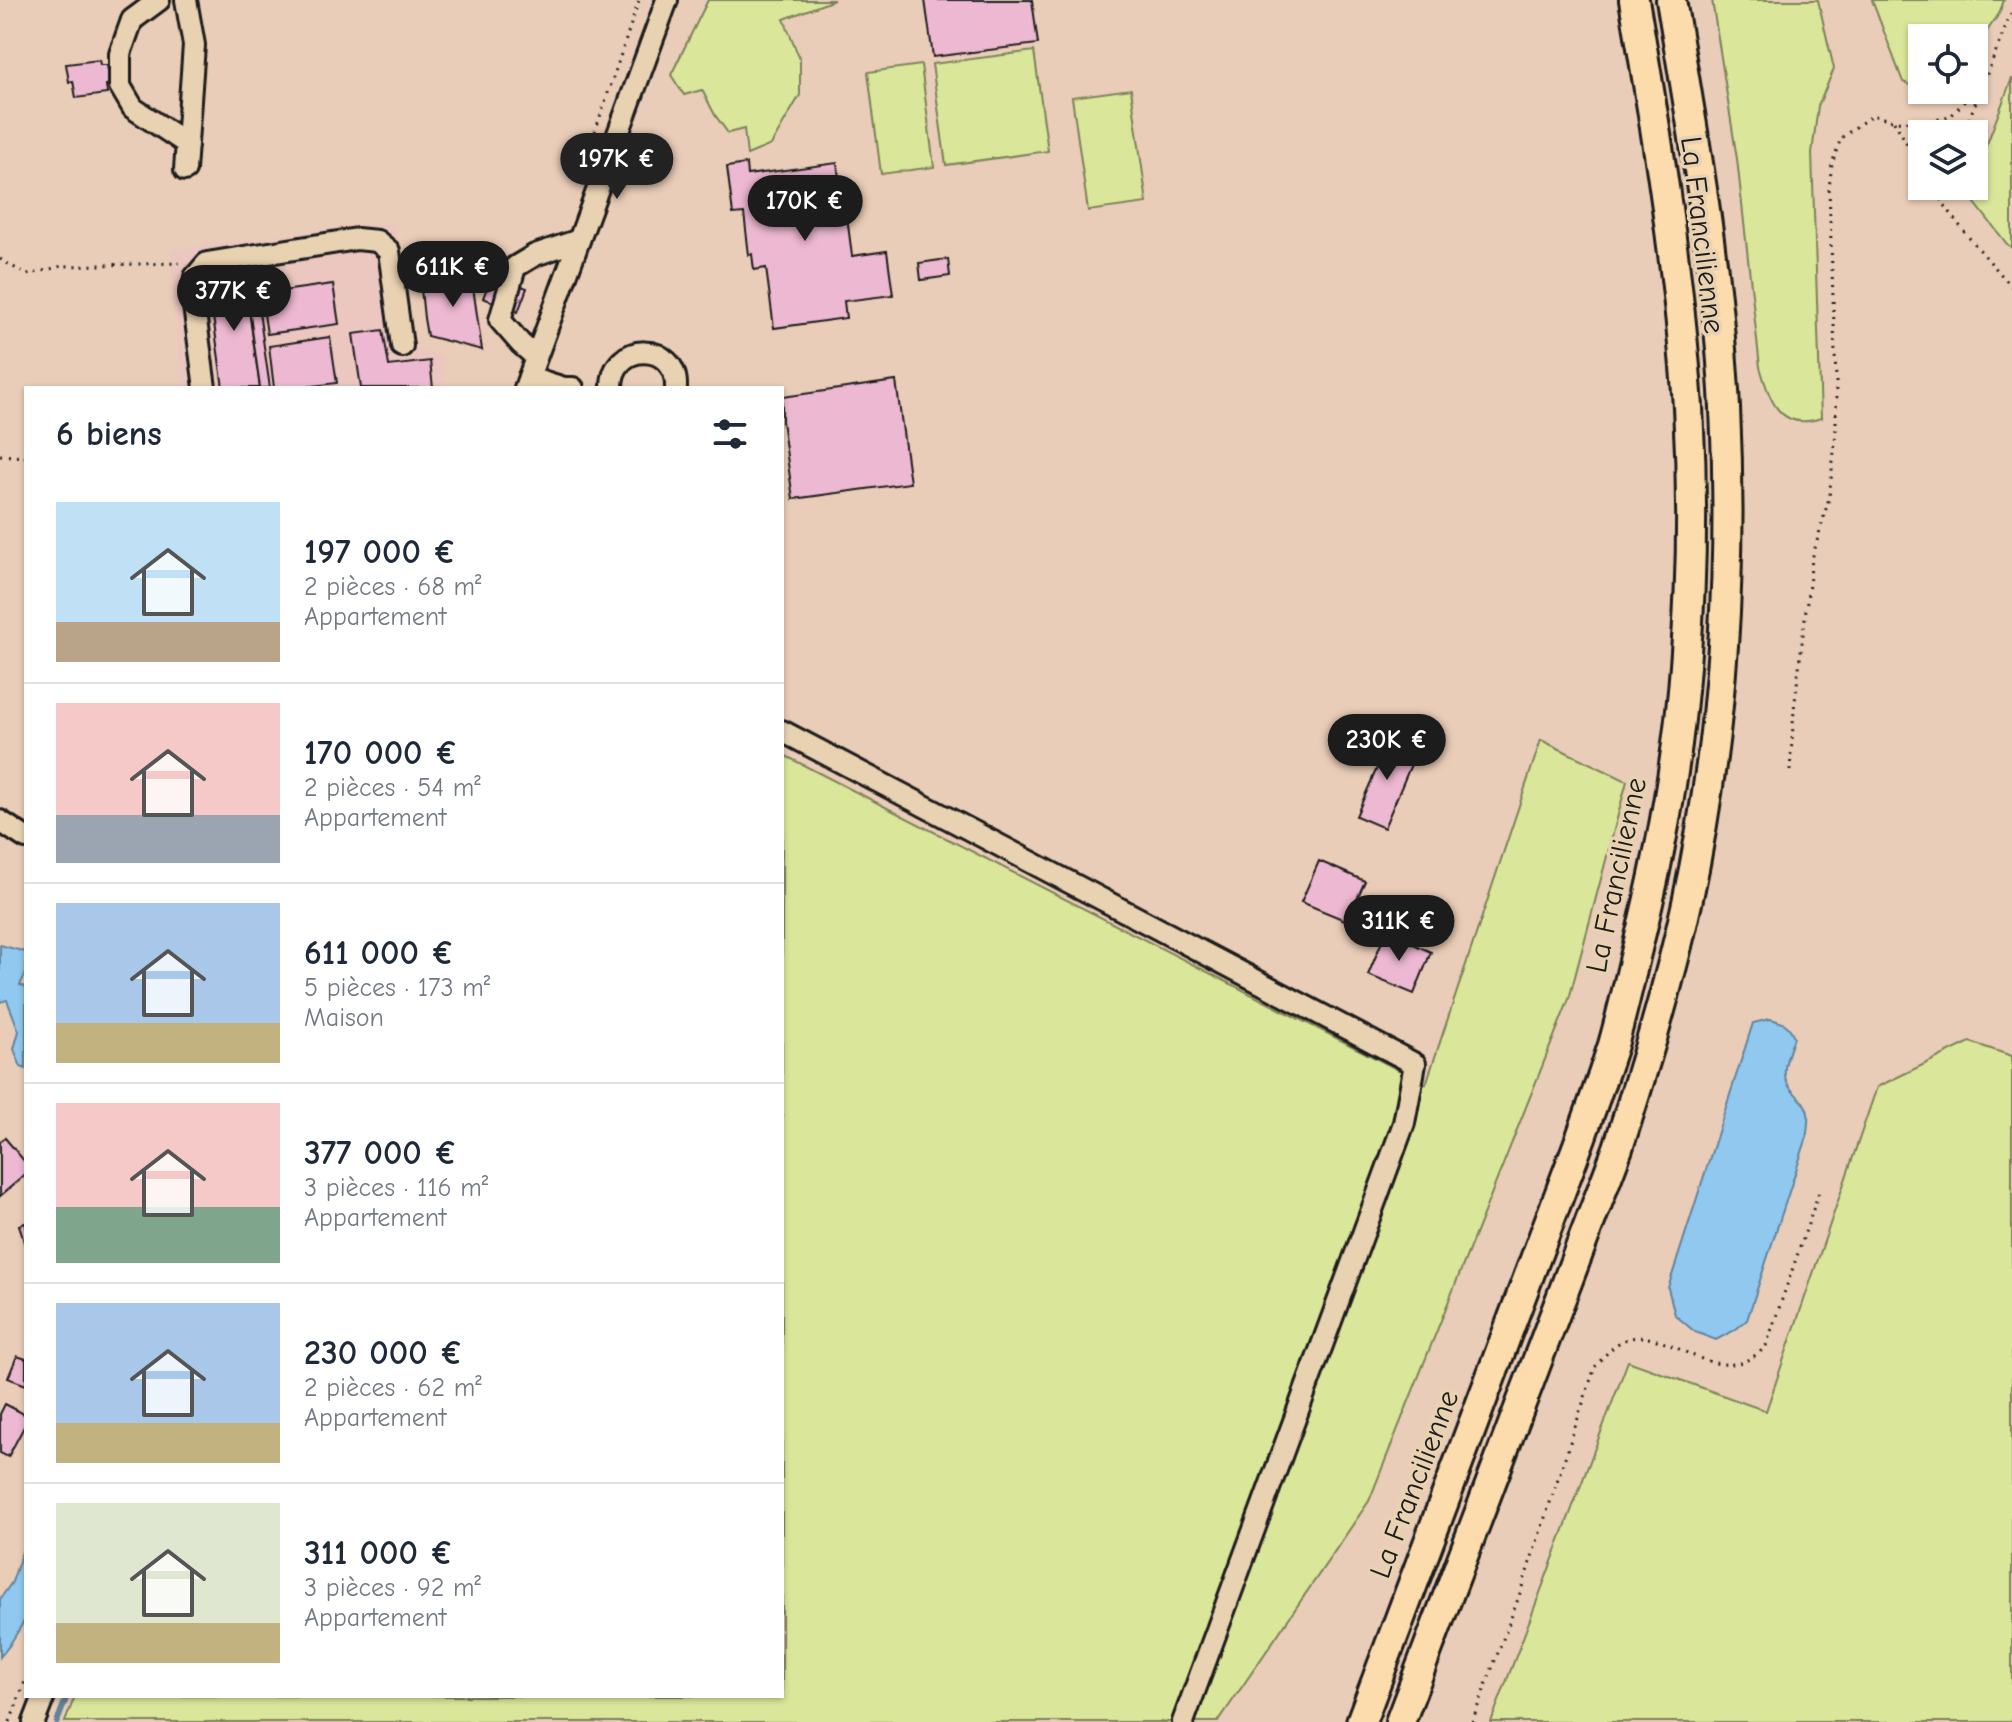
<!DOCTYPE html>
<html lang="fr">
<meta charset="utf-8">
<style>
body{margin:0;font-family:"Comic Neue",sans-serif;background:#f6f6f7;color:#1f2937;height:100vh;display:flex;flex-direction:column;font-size:30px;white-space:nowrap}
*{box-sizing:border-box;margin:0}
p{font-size:26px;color:#747a83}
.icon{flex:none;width:44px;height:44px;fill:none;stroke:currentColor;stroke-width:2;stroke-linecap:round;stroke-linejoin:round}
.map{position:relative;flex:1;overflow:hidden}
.panel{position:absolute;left:24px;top:386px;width:760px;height:1312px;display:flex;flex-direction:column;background:#fff;border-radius:0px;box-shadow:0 2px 6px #0004}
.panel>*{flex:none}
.controls{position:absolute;left:1908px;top:24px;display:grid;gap:16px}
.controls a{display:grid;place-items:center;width:80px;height:80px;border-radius:0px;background:#fff;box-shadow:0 2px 6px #0004;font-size:40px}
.price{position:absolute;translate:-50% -68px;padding:0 18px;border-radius:28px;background:#1c1c1c;color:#fff;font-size:26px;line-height:52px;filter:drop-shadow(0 2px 4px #0008)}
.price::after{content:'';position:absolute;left:50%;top:48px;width:24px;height:18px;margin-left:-12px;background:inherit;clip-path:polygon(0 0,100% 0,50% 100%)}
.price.active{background:#222;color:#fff}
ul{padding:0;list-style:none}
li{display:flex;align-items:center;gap:24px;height:200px;padding:0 32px}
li+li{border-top:2px solid #e0e1e3}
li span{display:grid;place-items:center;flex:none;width:224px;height:160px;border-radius:0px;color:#555}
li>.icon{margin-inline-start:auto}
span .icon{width:96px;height:96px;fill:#fffc;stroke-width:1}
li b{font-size:34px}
h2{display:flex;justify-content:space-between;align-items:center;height:96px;padding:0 32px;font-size:34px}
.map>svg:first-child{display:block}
</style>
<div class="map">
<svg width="2012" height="1722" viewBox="0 0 2012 1722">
<rect width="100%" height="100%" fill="#eacdb8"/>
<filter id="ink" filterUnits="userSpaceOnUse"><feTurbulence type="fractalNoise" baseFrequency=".0125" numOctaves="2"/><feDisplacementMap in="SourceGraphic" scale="16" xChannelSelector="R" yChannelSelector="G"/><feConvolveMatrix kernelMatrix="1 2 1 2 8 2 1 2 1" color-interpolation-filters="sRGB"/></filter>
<g filter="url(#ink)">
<path fill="#ebc7c0" d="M394 221 416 348 443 358 446 388H181L170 250Z"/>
<g fill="#dae699" stroke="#7b815a" stroke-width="2">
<path d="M708 0H834L784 19 800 60V95L771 145 747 155 744 129 728 133 715 115 702 90 684 95 671 75Z"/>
<path d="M1712 0H1818L1834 69 1818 106 1812 153 1821 418C1780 432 1770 401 1760 367L1737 159Z"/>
<path d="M1872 0H2004L1999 14 1974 49V38H1922V83L1913 86 1903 82Z"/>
<path d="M1034 51 1048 151 946 165 932 64Z"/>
<path d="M921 65 934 167 881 174 868 72Z"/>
<path d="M2012 78V248L2007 244 1965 190 1966 186H1974V171L1988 141Z"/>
<path d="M1131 89 1147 203 1088 211 1072 97Z"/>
<path d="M1541 740 1627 781 1569 999 1369 1501 1218 1722H65L75 1696H782V754L1426 1084Z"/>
<path d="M1970 1042 2012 1056V1722H1491L1628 1361 1766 1411 1877 1087Z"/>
</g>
<g fill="#90c8ef" stroke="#62839b" stroke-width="2">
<path d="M0 945 26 952V973L20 985 26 987V1069L21 1067 14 1049 19 1031 7 1000 0 1002Z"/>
<path d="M1770 1019C1783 1022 1789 1024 1794 1037 1791 1047 1786 1058 1785 1068 1782 1092 1805 1095 1808 1113 1809 1121 1807 1132 1806 1140L1747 1320 1735 1330 1716 1340 1695 1332 1675 1315 1668 1288 1753 1023Z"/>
<path d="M26 1540V1618L9 1646 0 1657V1599L12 1582Z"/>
</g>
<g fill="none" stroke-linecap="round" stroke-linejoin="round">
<path stroke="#62839b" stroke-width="6" d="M57 1722 67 1696"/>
</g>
<g fill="#edb8d1" stroke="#1c1c1c" stroke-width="2">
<path d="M925 0H1032L1038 44 933 57Z"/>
<path d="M99 60 100 65H107L110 84 106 85 107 94 76 98 73 81 69 82 66 64Z"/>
<path d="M837 163 839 178 842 177 852 256 887 251 893 295 844 301 846 318 774 328 766 268 754 270 752 254 749 255 744 213 733 214 727 167 746 164 747 175Z"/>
<path d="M948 259 950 276 921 280 919 263Z"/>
<path d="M470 266 482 350 427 336 424 318 421 289 436 287 435 278 447 277 446 270Z"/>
<path d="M244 275 260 388H223L208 280Z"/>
<path d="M492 275 527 288 518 312 483 298Z"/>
<path d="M333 284 339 324 267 334 261 294Z"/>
<path d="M257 298 270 388H260L248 300Z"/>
<path d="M383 330 389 366 430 361 433 388H361L353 334Z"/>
<path d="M330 337 337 383 297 388H274L269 346Z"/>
<path d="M896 381 910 483 793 499 782 421V397Z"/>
<path d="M1391 736 1418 748 1384 828 1356 816Z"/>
<path d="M1319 861 1365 881 1347 921 1301 902Z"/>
<path d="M1387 929 1398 932 1397 937 1431 952 1414 994 1368 975Z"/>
<path d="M5 1138 26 1163V1174L0 1196V1142Z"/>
<path d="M25 1223 26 1225V1249L19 1225Z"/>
<path d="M17 1356 26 1359V1385L8 1378Z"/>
<path d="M5 1404 26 1415V1423L8 1457 0 1453V1414Z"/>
</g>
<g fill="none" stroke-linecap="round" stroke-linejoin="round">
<g stroke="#1c1c1c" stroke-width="26">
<g id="minor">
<path d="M159 0 132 20 120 54V86L133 108 187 144"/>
<path d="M185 170 194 45 186 0"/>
<path d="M536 357 521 344 500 320 515 267 535 255 579 240"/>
<path d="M529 377 564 388H573"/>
<path d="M205 388 193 298 195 277 207 263 357 239 377 241 389 251 402 346"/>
<path d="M525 388 667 0"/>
<path d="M612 388C611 340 678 341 676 388"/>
<path d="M782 731 1415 1064 1404 1123 1183 1722"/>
<path d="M0 821 26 838"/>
<path d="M34 1722 44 1696"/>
</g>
</g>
<g stroke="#1c1c1c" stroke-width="34">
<g id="highway">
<path d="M1361 1722 1581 1137C1592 1106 1603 1076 1613 1045 1621 1017 1628 987 1635 957 1659 862 1678 765 1685 666 1692 580 1693 493 1688 407 1679 270 1657 135 1634 0"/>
<path d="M1400 1722 1618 1148C1644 1067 1669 986 1687 903 1722 741 1733 573 1725 408 1718 271 1694 135 1671 0"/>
</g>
</g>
<g stroke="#1c1c1c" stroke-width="3" stroke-dasharray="2 6" stroke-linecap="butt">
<path d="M1894 121 1922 170"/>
<path d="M1963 134 2012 11"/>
<path d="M590 147 639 0"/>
<path d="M1931 186 1965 233 2012 287"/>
<path d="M1938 197 1942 186"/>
<path d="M0 259 27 275 62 266 179 263"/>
<path d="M0 455 26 457"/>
<path d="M1790 771 1794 710 1812 559 1829 498 1836 433V380L1829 188 1832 164 1841 138 1872 115 1894 121 1922 122 1950 117 1985 79"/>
<path d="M10 1722 26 1679"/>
<path d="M1472 1722 1518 1599 1595 1367C1601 1360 1608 1351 1616 1345 1661 1311 1714 1401 1766 1346L1819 1192"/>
</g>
<use href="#minor" stroke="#e9d2b2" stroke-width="20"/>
<use href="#highway" stroke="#fcdcac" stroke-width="28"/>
</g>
</g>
<g text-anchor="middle" stroke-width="7" stroke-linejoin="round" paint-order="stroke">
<g font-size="30" fill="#1c1c1c" stroke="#e9d2b2">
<text transform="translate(1703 235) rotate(83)" y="10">La Francilienne</text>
<text transform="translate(1616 875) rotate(-78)" y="10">La Francilienne</text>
<text transform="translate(1414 1484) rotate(-69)" y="10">La Francilienne</text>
</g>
</g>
</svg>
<div class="controls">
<a><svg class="icon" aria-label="locate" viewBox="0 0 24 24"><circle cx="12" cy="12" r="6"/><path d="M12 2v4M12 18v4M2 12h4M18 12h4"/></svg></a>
<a><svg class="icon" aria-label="layers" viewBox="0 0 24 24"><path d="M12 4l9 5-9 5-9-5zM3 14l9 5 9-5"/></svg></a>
</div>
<b class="price active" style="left:617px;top:201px">197K €</b>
<b class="price" style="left:805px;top:243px">170K €</b>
<b class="price" style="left:453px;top:309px">611K €</b>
<b class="price" style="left:234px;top:333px">377K €</b>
<b class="price" style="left:1387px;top:782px">230K €</b>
<b class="price" style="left:1399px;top:963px">311K €</b>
<section class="panel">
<h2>6 biens<svg class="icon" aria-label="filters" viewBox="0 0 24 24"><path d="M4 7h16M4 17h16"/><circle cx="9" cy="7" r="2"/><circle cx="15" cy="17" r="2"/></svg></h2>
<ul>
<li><span style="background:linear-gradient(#bfe0f5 75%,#b9a48a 0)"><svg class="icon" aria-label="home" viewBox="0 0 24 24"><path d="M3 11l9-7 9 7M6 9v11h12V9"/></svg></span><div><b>197 000 €</b><p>2 pièces · 68 m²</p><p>Appartement</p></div></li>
<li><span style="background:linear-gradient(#f6c9c9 70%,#9aa5b1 0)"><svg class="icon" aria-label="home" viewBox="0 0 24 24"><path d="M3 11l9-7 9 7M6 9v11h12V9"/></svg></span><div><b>170 000 €</b><p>2 pièces · 54 m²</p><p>Appartement</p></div></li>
<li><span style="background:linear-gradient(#a9c7e8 75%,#c2b280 0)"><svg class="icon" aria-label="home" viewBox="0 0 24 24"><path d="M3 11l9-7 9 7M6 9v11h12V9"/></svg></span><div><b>611 000 €</b><p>5 pièces · 173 m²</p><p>Maison</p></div></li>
<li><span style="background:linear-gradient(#f6c9c9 65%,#7fa58c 0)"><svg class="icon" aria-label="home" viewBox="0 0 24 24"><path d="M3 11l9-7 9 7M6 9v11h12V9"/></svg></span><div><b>377 000 €</b><p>3 pièces · 116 m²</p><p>Appartement</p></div></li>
<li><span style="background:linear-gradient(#a9c7e8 75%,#c2b280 0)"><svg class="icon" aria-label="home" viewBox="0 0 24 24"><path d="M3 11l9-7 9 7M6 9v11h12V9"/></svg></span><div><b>230 000 €</b><p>2 pièces · 62 m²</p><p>Appartement</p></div></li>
<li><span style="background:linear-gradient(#dfe7d0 75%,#c2b280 0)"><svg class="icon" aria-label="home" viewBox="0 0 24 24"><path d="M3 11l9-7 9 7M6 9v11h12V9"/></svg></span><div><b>311 000 €</b><p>3 pièces · 92 m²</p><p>Appartement</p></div></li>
</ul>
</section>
</div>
